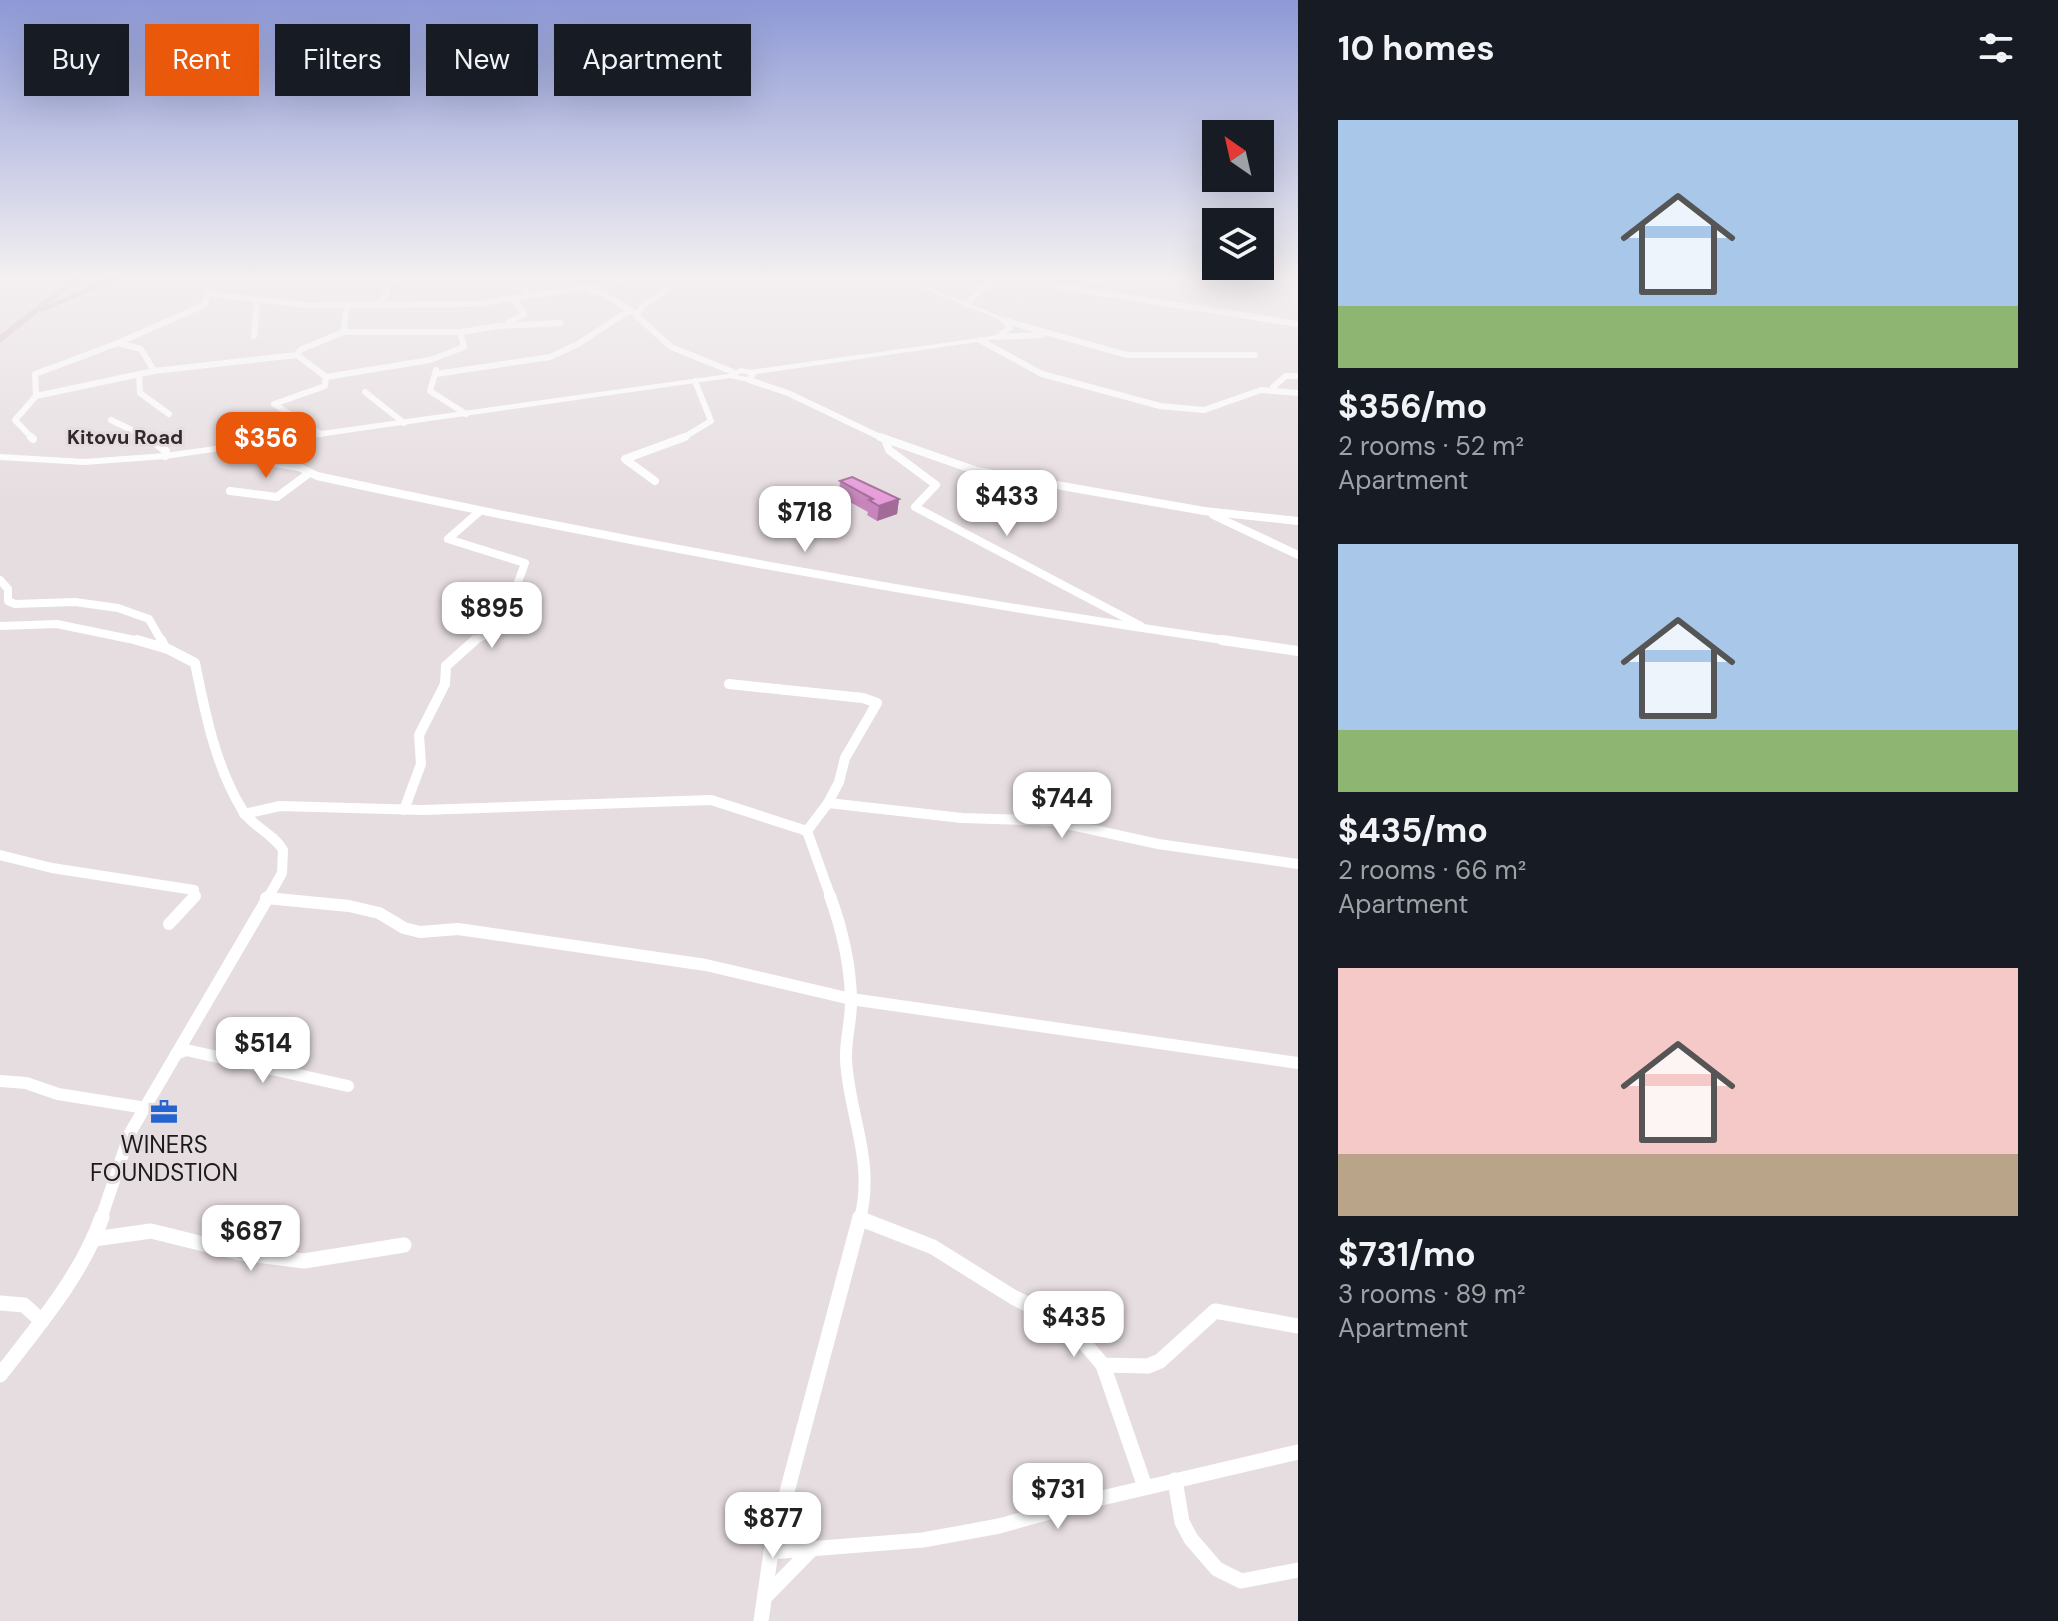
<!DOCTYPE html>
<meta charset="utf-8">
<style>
body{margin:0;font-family:"DM Sans",sans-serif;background:#20242c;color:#f1f3f6;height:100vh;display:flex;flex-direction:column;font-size:30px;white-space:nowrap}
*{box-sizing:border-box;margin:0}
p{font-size:26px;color:#9ea1a6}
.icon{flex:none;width:44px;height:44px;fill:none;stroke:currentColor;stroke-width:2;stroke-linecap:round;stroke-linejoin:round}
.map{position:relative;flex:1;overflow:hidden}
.drawer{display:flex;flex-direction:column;background:#171b24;width:760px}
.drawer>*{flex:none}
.guide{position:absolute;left:24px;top:24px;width:760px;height:72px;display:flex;gap:16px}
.needle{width:52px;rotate:326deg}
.tools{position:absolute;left:1202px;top:120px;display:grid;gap:16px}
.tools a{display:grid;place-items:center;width:72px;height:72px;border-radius:0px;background:#171b24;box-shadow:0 8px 32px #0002;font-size:40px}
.price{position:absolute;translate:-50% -68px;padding:0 18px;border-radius:16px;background:#fff;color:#222;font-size:26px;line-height:52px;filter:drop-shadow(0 2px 4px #0008)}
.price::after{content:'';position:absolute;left:50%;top:48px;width:24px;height:18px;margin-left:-12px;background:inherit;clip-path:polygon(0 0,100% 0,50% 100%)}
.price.on{background:#ea580c;color:#fff}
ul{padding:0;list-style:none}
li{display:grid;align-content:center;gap:16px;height:424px;padding:0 40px}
li span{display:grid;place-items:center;height:248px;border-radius:0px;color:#555}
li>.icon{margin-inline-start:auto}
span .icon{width:144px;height:144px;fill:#fffc;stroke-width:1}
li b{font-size:34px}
h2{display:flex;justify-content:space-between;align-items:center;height:96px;padding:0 40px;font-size:34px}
.tag{padding:0 28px;border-radius:0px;background:#171b24;box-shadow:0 8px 32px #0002;font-size:28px;line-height:72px}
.tag.on{background:#ea580c;color:#fff}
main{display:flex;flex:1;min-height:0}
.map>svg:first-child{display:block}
</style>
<main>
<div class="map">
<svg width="1298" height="1621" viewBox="0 0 1298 1621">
<rect width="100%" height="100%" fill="#e6dde0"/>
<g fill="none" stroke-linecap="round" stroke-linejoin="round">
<g stroke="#fff" stroke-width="6">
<path d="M507 276 531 295"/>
<path d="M686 276 644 305 636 315 671 347 733 372"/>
<path d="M199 280 220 276"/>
<path d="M980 287 1031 282 1298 324"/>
<path d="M1072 287 1113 276"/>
<path d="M591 290 604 294 633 312"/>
<path d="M208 294 307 305 476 304 618 282 636 276"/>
<path d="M378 305 386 294 388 283 411 276"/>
<path d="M966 305 993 276"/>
<path d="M1006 321 1127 355H1255"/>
<path d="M508 323 524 314 514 298"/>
<path d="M343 332H460L498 326 560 323"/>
<path d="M254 336 257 302"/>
<path d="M998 337 1041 335"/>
<path d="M980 340 1042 374 1160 406 1204 410 1261 390 1298 393"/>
<path d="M118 343 141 349 154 371"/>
<path d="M297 355 326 377 325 386 274 404 321 434"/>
<path d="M436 370 430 391 466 414"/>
<path d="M139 374 140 393 169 414"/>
<path d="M436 374 550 357 578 344 630 310"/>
<path d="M326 377 430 360 464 347 460 332"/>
<path d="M749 380 788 393 884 439"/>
<path d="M1273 387 1286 376H1298"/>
<path d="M365 392 404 423"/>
<path d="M36 396 154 371 297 355 300 350 343 332 347 305"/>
<path d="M111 420 150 439"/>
<path d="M33 439 15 420 36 396 35 374 118 343 204 305 208 294 197 276"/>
<path d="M681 439 711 421 695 381"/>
</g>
<g stroke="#fff" stroke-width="8">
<path d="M31 437 33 439"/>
<path d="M147 437 166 451 165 456"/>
<path d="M880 437 977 471 1204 511 1298 521"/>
<path d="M885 439 889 450 936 485 915 507 1141 626"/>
<path d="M237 446 270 462 299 467 317 476C621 542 928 597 1236 642"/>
<path d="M655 481 625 459 685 437"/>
<path d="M230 491 277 497 308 474"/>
<path d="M1213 515 1298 555"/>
<path d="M0 580 8 589V601L15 604 75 602 118 608 149 619 162 642"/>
<path d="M0 626 57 624 144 642"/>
<path d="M472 642 502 626 525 563 448 539 479 512"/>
</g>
<g stroke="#fff" stroke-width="10">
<path d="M137 640 168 649 195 663C205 713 216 768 243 811 254 828 273 833 283 850L282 873 268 898"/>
<path d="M161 640 165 648"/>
<path d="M1222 640 1298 651"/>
<path d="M729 684 863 698 877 703 845 758 839 782 828 803 807 831"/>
<path d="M828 803 962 818 1053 821 1158 844 1298 864"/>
<path d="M404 810 421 764 419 735 445 684 446 666 475 640"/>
<path d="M244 814 280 806 423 810 711 800 807 831 831 898"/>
<path d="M0 855 52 868 194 890V898"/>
</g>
<g stroke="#fff" stroke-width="12">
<path d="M830 896C842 929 850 963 851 998 852 1019 845 1039 846 1060 849 1115 875 1161 860 1219"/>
<path d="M266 898 349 906 379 913 404 928 420 932 458 929 706 965 851 999 1298 1063"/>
<path d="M169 924 195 896"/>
<path d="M176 1054 186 1050 348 1086"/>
<path d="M0 1081 26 1083 58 1094 146 1108"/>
<path d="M101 1219 130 1133 269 896"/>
</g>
<g stroke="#fff" stroke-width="15">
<path d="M861 1219 933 1247 1013 1297 1053 1317 1075 1332 1103 1365 1148 1366 1160 1361 1215 1311 1298 1326"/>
<path d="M94 1239 151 1231 240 1253 304 1261 404 1245"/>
<path d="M0 1303 24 1305 42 1321"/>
<path d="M1103 1365 1145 1487"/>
<path d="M0 1375C37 1327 82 1275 102 1217"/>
<path d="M1175 1480 1182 1522 1191 1539 1217 1569 1241 1581 1298 1570"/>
<path d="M771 1552 923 1540 999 1526 1089 1501 1298 1452"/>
<path d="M765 1597 810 1551"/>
<path d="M761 1621 771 1552 860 1217"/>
</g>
<path fill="#fff" fill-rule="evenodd" d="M892 276H900L1002 317 1011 323 1013 329 998 339 757 374 749 382 730 378 165 459 84 465 0 460V454L84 459 165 453 728 374 741 368 750 370 980 338 996 335 1005 328V325L998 319ZM742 373 749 375 747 377 737 375Z"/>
<path fill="#c5bbbc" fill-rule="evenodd" d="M114 276H123L43 312 36 310Z"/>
<path fill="#d3bdc0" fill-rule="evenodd" d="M75 276H84L0 343V335Z"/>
</g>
<path fill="#c785bb" d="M840 481 899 499 897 514 877 521 867 515 868 512 839 496Z"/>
<path fill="#a26c98" d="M899 499 897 514 877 521 879 506Z"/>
<path fill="#e79bd9" stroke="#a26c98" stroke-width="2" d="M852 477 899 499 879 506 869 500 873 499 840 481Z"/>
<linearGradient id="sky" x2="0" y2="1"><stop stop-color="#8d99d6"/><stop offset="0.55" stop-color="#f4f0f1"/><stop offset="1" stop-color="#f4f0f1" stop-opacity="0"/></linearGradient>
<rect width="1298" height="503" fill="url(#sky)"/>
<defs>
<g id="office-bare" transform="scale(2.16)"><path d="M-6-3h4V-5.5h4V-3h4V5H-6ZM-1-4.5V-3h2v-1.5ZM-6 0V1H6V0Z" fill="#2564d0" stroke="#e6dde0" stroke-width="2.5" paint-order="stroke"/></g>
</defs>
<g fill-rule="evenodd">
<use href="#office-bare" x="164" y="1112"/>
</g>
<g text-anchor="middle" stroke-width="6" stroke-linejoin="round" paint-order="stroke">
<g font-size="20" font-weight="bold" fill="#312a2d" stroke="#e6dde0">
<text x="125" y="444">Kitovu Road</text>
</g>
<g font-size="24" fill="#1e1b1c" stroke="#e6dde0">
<text x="164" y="1153">WINERS<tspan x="164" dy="28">FOUNDSTION</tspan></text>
</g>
</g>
</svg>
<div class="tools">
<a><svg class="needle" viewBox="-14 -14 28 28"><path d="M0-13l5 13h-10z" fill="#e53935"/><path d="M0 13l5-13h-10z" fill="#9ea1a6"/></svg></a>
<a><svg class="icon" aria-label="layers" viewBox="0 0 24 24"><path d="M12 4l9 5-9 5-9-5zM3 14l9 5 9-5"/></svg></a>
</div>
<b class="price on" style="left:266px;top:480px">$356</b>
<b class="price" style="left:1007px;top:538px">$433</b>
<b class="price" style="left:805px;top:554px">$718</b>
<b class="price" style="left:492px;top:650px">$895</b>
<b class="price" style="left:1062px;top:840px">$744</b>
<b class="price" style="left:263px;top:1085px">$514</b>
<b class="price" style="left:251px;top:1273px">$687</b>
<b class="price" style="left:1074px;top:1359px">$435</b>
<b class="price" style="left:1058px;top:1531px">$731</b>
<b class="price" style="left:773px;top:1560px">$877</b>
<div class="guide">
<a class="tag">Buy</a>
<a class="tag on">Rent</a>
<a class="tag">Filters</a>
<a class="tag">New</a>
<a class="tag">Apartment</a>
</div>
</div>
<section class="drawer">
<h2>10 homes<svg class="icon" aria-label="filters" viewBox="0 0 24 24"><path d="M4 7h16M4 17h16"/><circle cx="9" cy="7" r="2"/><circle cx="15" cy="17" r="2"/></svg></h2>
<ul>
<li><span style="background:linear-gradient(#a9c7e8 75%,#8fb573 0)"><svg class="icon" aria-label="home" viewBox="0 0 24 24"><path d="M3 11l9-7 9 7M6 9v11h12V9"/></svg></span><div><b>$356/mo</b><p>2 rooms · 52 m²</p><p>Apartment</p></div></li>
<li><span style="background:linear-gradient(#a9c7e8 75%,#8fb573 0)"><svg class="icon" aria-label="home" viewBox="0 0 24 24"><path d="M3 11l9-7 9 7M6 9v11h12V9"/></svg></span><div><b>$435/mo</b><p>2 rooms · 66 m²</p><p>Apartment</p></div></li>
<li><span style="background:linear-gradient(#f6c9c9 75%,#b9a48a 0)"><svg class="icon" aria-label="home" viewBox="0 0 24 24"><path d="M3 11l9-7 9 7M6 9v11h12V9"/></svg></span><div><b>$731/mo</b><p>3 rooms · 89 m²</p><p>Apartment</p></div></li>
</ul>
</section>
</main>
